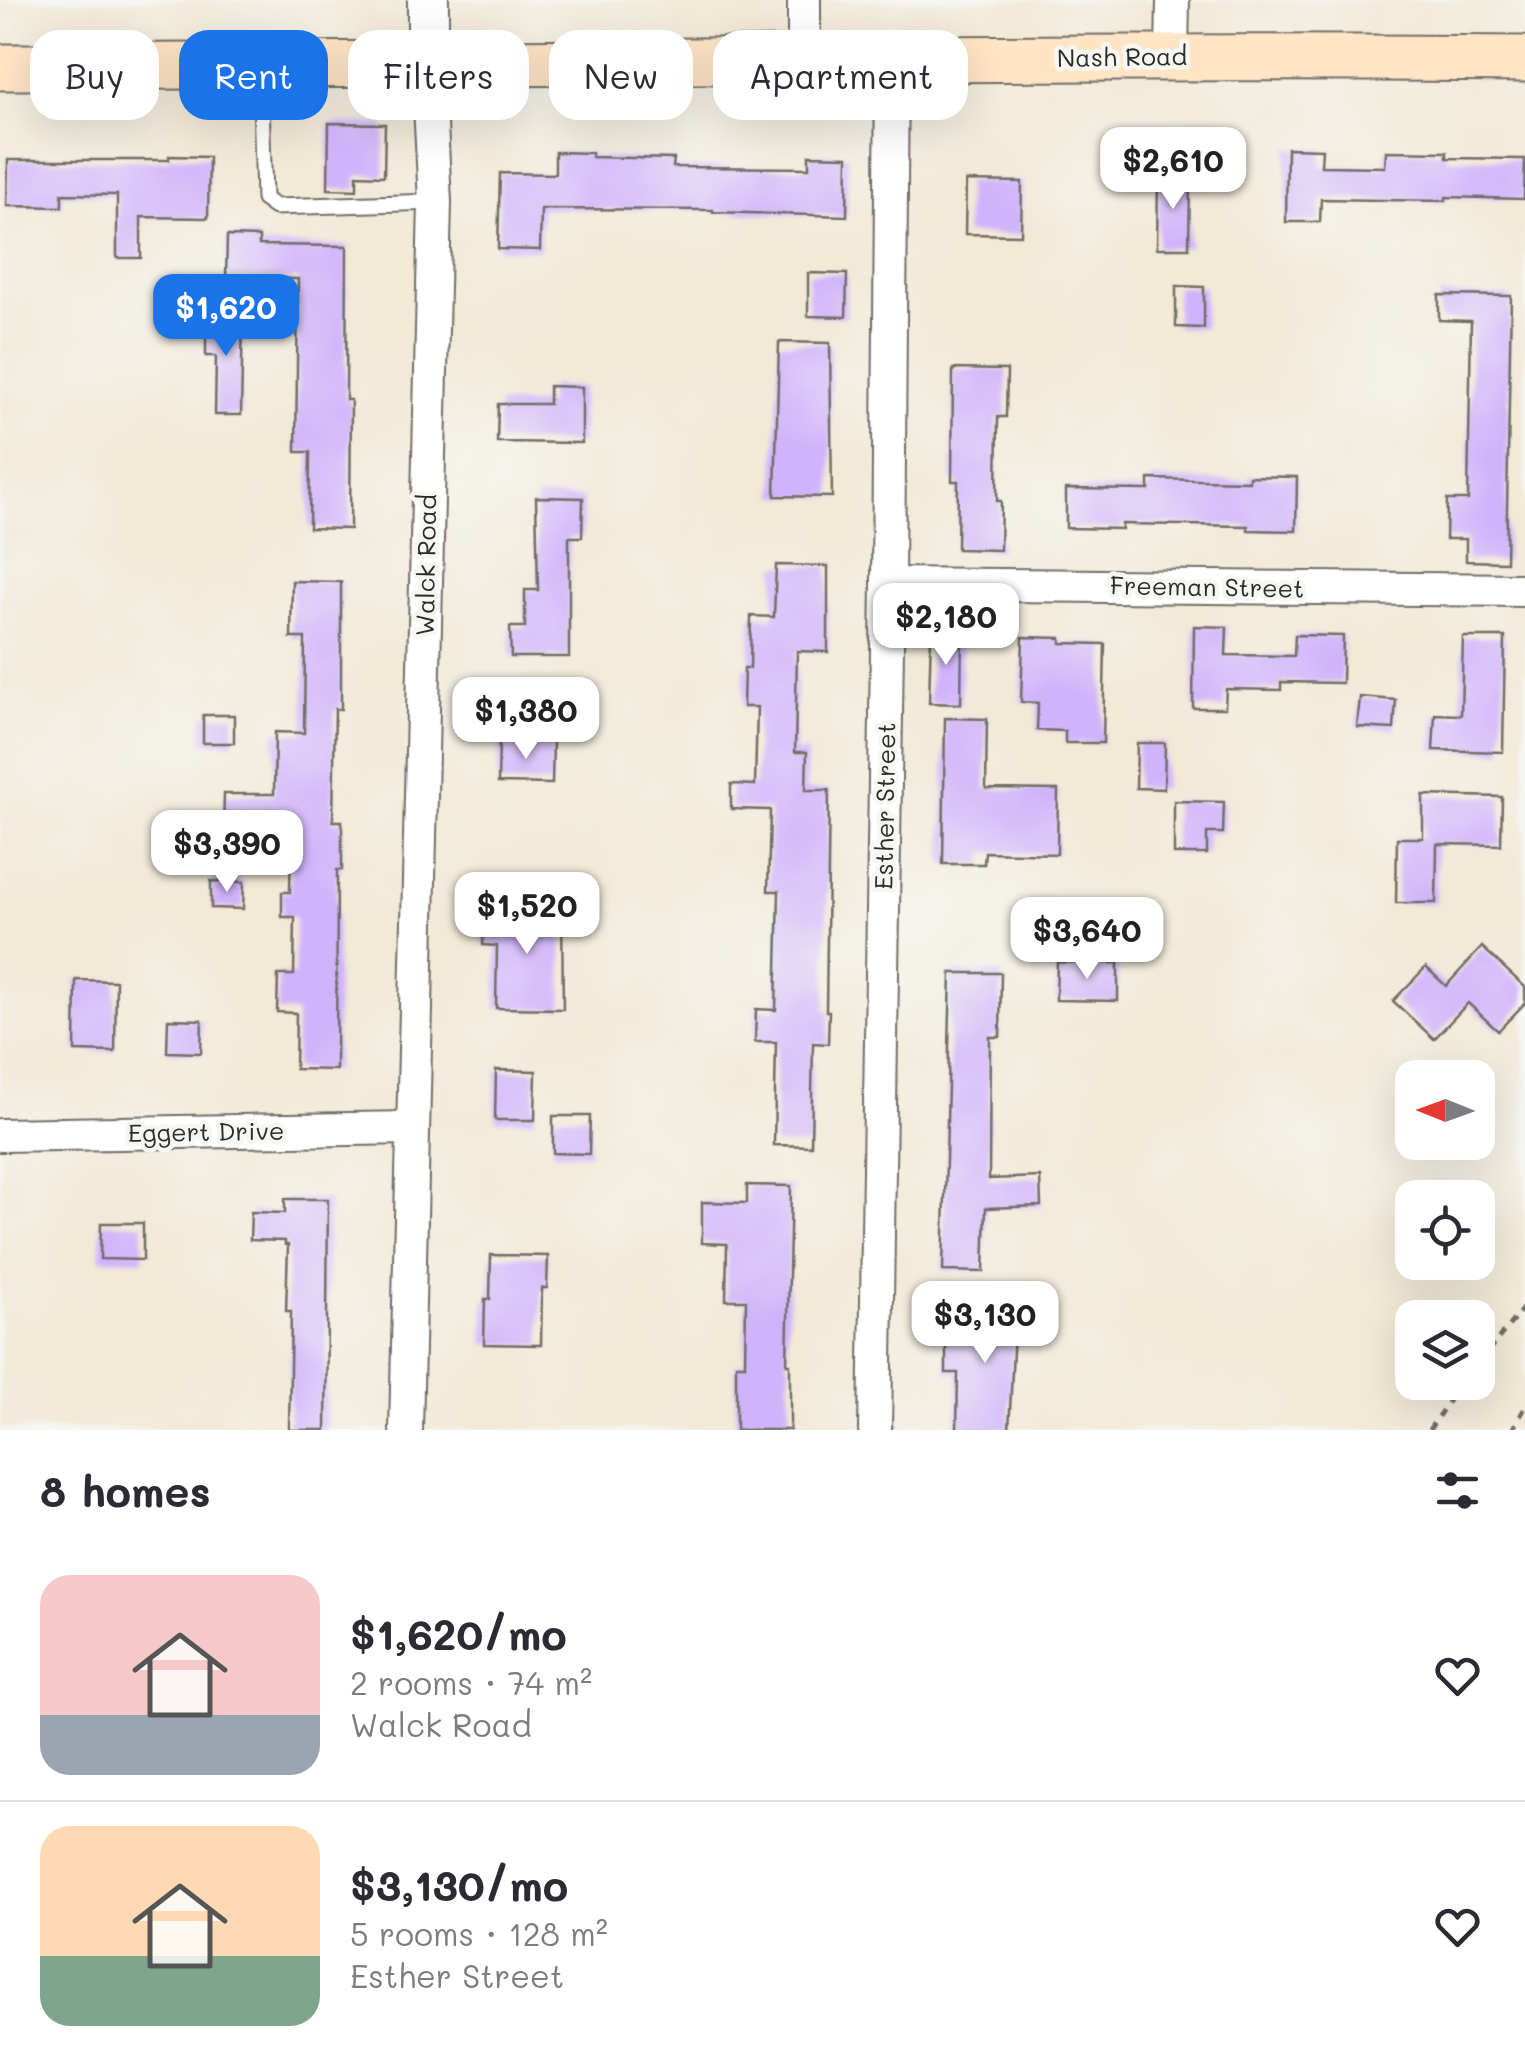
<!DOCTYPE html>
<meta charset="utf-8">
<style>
body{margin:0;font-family:Mali,sans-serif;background:#f2f2f3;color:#2b2b33;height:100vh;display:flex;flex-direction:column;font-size:38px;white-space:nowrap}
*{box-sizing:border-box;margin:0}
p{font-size:32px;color:#7c7c81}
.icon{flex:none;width:55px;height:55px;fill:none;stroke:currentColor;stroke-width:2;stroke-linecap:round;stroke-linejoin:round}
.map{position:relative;height:1430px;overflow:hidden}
.side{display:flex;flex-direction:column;background:#fff;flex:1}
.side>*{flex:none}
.hud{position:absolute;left:30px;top:30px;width:1000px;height:90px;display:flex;gap:20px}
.needle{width:65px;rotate:271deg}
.controls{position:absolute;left:1395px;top:1060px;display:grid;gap:20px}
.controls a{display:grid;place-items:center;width:100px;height:100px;border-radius:20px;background:#fff;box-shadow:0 10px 40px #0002;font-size:50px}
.price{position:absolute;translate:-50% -85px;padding:0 22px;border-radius:20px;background:#fff;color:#222;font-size:32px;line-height:65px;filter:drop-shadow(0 2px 5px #0008)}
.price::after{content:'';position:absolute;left:50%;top:60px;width:30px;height:22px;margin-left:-15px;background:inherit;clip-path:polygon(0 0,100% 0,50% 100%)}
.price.on{background:#1a73e8;color:#fff}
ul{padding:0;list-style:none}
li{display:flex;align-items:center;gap:30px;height:250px;padding:0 40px}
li+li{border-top:2px solid #e1e1e2}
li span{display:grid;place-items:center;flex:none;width:280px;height:200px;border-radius:30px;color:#555}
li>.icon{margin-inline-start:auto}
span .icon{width:120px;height:120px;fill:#fffc;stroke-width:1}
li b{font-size:42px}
h2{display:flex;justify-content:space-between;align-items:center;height:120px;padding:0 40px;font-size:42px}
.pill{padding:0 35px;border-radius:30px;background:#fff;box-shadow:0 10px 40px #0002;font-size:35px;line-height:90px}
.pill.on{background:#1a73e8;color:#fff}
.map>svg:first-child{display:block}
</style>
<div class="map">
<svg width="1525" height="1430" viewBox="0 0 1525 1430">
<rect width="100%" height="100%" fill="#f6f6f2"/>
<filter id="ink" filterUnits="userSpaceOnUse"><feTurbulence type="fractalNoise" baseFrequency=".01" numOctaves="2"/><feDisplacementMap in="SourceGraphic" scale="20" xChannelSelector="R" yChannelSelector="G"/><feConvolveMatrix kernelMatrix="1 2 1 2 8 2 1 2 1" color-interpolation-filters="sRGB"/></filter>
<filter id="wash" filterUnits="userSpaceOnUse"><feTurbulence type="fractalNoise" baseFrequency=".0048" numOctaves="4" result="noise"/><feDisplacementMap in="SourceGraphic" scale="40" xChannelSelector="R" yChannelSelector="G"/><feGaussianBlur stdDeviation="2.25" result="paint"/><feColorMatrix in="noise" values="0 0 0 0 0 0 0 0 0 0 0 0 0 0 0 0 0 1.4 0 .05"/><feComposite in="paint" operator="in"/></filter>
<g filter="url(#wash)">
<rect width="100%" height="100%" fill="#f2e9d6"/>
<g id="blocks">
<g fill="#d0b4fb">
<path d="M329 123 385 124 384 176 357 175V190L328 189Z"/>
<path d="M1287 148 1322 149 1321 166 1385 167 1386 151 1447 152V158L1525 159 1524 199 1446 197V201L1321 199 1320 222H1286Z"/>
<path d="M555 152 592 153V157L674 159 673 167 809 168V155L848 156 847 216 713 212V210L541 209 540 250 498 249 500 173 555 174Z"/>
<path d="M169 156 209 157 208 218 141 217V258H117V195L62 194V207L7 206 8 160H169Z"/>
<path d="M1158 175 1190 176 1189 248H1157Z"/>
<path d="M966 181 1022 182 1021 235 965 234Z"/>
<path d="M227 236 259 237V245L347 246 346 400H351L350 529 309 528 310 452H296L298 279 226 278Z"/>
<path d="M808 273 847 274 846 317 808 316Z"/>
<path d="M1176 286 1204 287V328L1176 327Z"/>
<path d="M1439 295 1511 296 1506 562 1466 561V539H1446L1447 500H1468L1471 321 1439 320Z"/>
<path d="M206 312H243L241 415H215L216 356H206Z"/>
<path d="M779 342 830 343 832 497 775 496Z"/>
<path d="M953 369 1007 370 1006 417H998L997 501H1001L1000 550 957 549 958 481H952Z"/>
<path d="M549 386 582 387V443L497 442 498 404H549Z"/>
<path d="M1249 476 1297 477 1296 531 1248 530V526L1122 524V529L1066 528V489L1149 490V479L1249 481Z"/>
<path d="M536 497 583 498 582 537H569V657H511L510 627H525V590H538Z"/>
<path d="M776 565 828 566V652L797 651 795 752H807L806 790H829L826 1011H829L828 1044 813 1043 811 1146 774 1145 776 1042H755L756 1009 776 1010 779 891H768L770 810 731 809V784L755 785 757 707H743L744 668H750L751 616 774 617Z"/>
<path d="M292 581 341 582V709H335L333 821H342V870H337L336 1070 295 1069 296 1013 277 1012 278 975H294L295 917H282V892H290L291 831 223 830 224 794H274L275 732 304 733 305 638H291Z"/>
<path d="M1194 626 1227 627 1226 655 1294 656 1295 635 1343 636 1342 683 1281 682V690L1226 689 1225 708H1193Z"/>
<path d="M931 632H962L961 704 929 703Z"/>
<path d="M1023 637 1061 638V643L1105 644 1103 743H1065V731L1037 730 1038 703 1021 702Z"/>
<path d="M1463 637H1505L1503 752 1433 750 1435 714 1461 715Z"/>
<path d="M1360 697 1396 700 1394 729 1357 727Z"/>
<rect x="203" y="715" width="31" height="28"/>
<path d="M945 718 987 719 986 789 1058 790 1057 854 985 852 984 864H943Z"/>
<path d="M499 740 553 741 552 784 498 783Z"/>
<path d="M1137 743H1165L1164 789 1136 788Z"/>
<path d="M1423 795 1502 797 1501 845 1437 844 1436 903H1396L1397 838H1423Z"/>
<path d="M1174 801 1224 802 1223 833H1207V854H1174Z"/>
<path d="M211 881 244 882 243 909 211 908Z"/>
<path d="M484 909 562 910 563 1009 496 1008 497 946 483 945Z"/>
<path d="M1482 947 1525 987V1003L1498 1031 1468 1003 1434 1039 1393 1001 1426 967 1446 986Z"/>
<path d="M1057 962 1118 963V1001L1056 1000Z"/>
<path d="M951 973H1001L1000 1037H990L989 1179 1040 1177 1041 1206 986 1208 984 1272 943 1271Z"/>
<path d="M76 980 116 981 115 1052 75 1051Z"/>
<path d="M168 1019 202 1020 201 1053 167 1052Z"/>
<path d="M496 1070 536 1071 535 1120H495Z"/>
<path d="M553 1116H590L589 1154 553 1153Z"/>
<path d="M747 1185 791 1186 787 1364H790V1430H736V1364H745L746 1300H726L727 1244 702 1243V1202L747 1203Z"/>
<path d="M285 1199H328L326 1430H289L291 1311H286L288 1245H285V1241L250 1240 251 1212 285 1213Z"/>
<path d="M101 1223H143V1260L100 1259Z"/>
<path d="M491 1255 548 1256 547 1288H542L541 1345 484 1344 485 1299H490Z"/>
<path d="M1010 1303H1036L1035 1331H1014L1009 1430H957L958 1373H946V1319H1011Z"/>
</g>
</g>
</g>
<g filter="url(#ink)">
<use href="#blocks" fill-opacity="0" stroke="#716e67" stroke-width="2.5"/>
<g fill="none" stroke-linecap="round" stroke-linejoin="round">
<g stroke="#716e67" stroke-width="19">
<path id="service" d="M260 67 264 199 275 207 435 202"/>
</g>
<g stroke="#716e67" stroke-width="36">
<g id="minor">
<path d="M1172 55 1173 0"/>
<path d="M804 61V0"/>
<path d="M888 584 1525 590"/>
<path d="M0 1135 412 1128"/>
<path d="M406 1430 435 202 428 66"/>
<path d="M875 1430 888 584 892 61"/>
</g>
</g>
<g stroke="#716e67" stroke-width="44">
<path id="tertiary" d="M428 66V0"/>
</g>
<g stroke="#716e67" stroke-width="49">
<path id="secondary" d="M0 67C508 65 1017 54 1525 59"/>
</g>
<g stroke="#716e67" stroke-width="5" stroke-dasharray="8 8" stroke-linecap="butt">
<path d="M1478 1363 1525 1306"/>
<path d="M1429 1430 1461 1382"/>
<path d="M1512 1430 1525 1408"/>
</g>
<use href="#service" stroke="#fff" stroke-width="15"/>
<use href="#minor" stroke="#fff" stroke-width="32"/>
<use href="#tertiary" stroke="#fff" stroke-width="40"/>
<use href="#secondary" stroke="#ffe4c6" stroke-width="45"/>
</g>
</g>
<g text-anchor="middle" stroke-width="9" stroke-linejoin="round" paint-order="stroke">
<g font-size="25" fill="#2b2b2b" stroke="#f6f6f2">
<text transform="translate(1122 57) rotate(-1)" y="9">Nash Road</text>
<text transform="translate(426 565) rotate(-89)" y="9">Walck Road</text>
<text transform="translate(1207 587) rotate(1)" y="9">Freeman Street</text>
<text transform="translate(885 806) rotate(-89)" y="9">Esther Street</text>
<text transform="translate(206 1132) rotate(-1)" y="9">Eggert Drive</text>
</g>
</g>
</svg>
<div class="controls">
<a><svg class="needle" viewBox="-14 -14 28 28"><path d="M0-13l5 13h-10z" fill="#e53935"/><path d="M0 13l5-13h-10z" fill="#7c7c81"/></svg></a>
<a><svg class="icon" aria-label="locate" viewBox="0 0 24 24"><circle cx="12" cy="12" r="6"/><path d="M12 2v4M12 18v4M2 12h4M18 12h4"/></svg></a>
<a><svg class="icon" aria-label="layers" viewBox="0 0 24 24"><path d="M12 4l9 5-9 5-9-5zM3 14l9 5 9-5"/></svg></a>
</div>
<b class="price" style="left:1173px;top:212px">$2,610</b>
<b class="price on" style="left:226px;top:359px">$1,620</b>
<b class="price" style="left:946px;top:668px">$2,180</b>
<b class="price" style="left:526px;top:762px">$1,380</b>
<b class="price" style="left:227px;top:895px">$3,390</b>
<b class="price" style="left:527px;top:957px">$1,520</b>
<b class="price" style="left:1087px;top:982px">$3,640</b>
<b class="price" style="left:985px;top:1366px">$3,130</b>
<div class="hud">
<a class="pill">Buy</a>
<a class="pill on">Rent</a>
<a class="pill">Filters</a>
<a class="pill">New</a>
<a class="pill">Apartment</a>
</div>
</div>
<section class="side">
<h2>8 homes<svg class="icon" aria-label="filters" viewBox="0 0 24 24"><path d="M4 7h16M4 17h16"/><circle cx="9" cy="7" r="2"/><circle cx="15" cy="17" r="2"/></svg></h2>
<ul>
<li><span style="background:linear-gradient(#f6c9c9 70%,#9aa5b1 0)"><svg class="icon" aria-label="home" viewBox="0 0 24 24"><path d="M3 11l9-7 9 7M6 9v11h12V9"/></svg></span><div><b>$1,620/mo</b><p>2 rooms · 74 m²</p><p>Walck Road</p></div><svg class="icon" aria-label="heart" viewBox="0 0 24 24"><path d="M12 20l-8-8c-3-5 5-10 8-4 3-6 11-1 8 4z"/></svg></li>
<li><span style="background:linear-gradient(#ffd9b3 65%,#7fa58c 0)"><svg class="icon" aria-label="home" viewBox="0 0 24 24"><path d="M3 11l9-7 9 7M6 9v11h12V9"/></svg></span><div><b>$3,130/mo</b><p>5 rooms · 128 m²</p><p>Esther Street</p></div><svg class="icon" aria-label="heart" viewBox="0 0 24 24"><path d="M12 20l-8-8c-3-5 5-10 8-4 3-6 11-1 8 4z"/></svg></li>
</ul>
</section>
